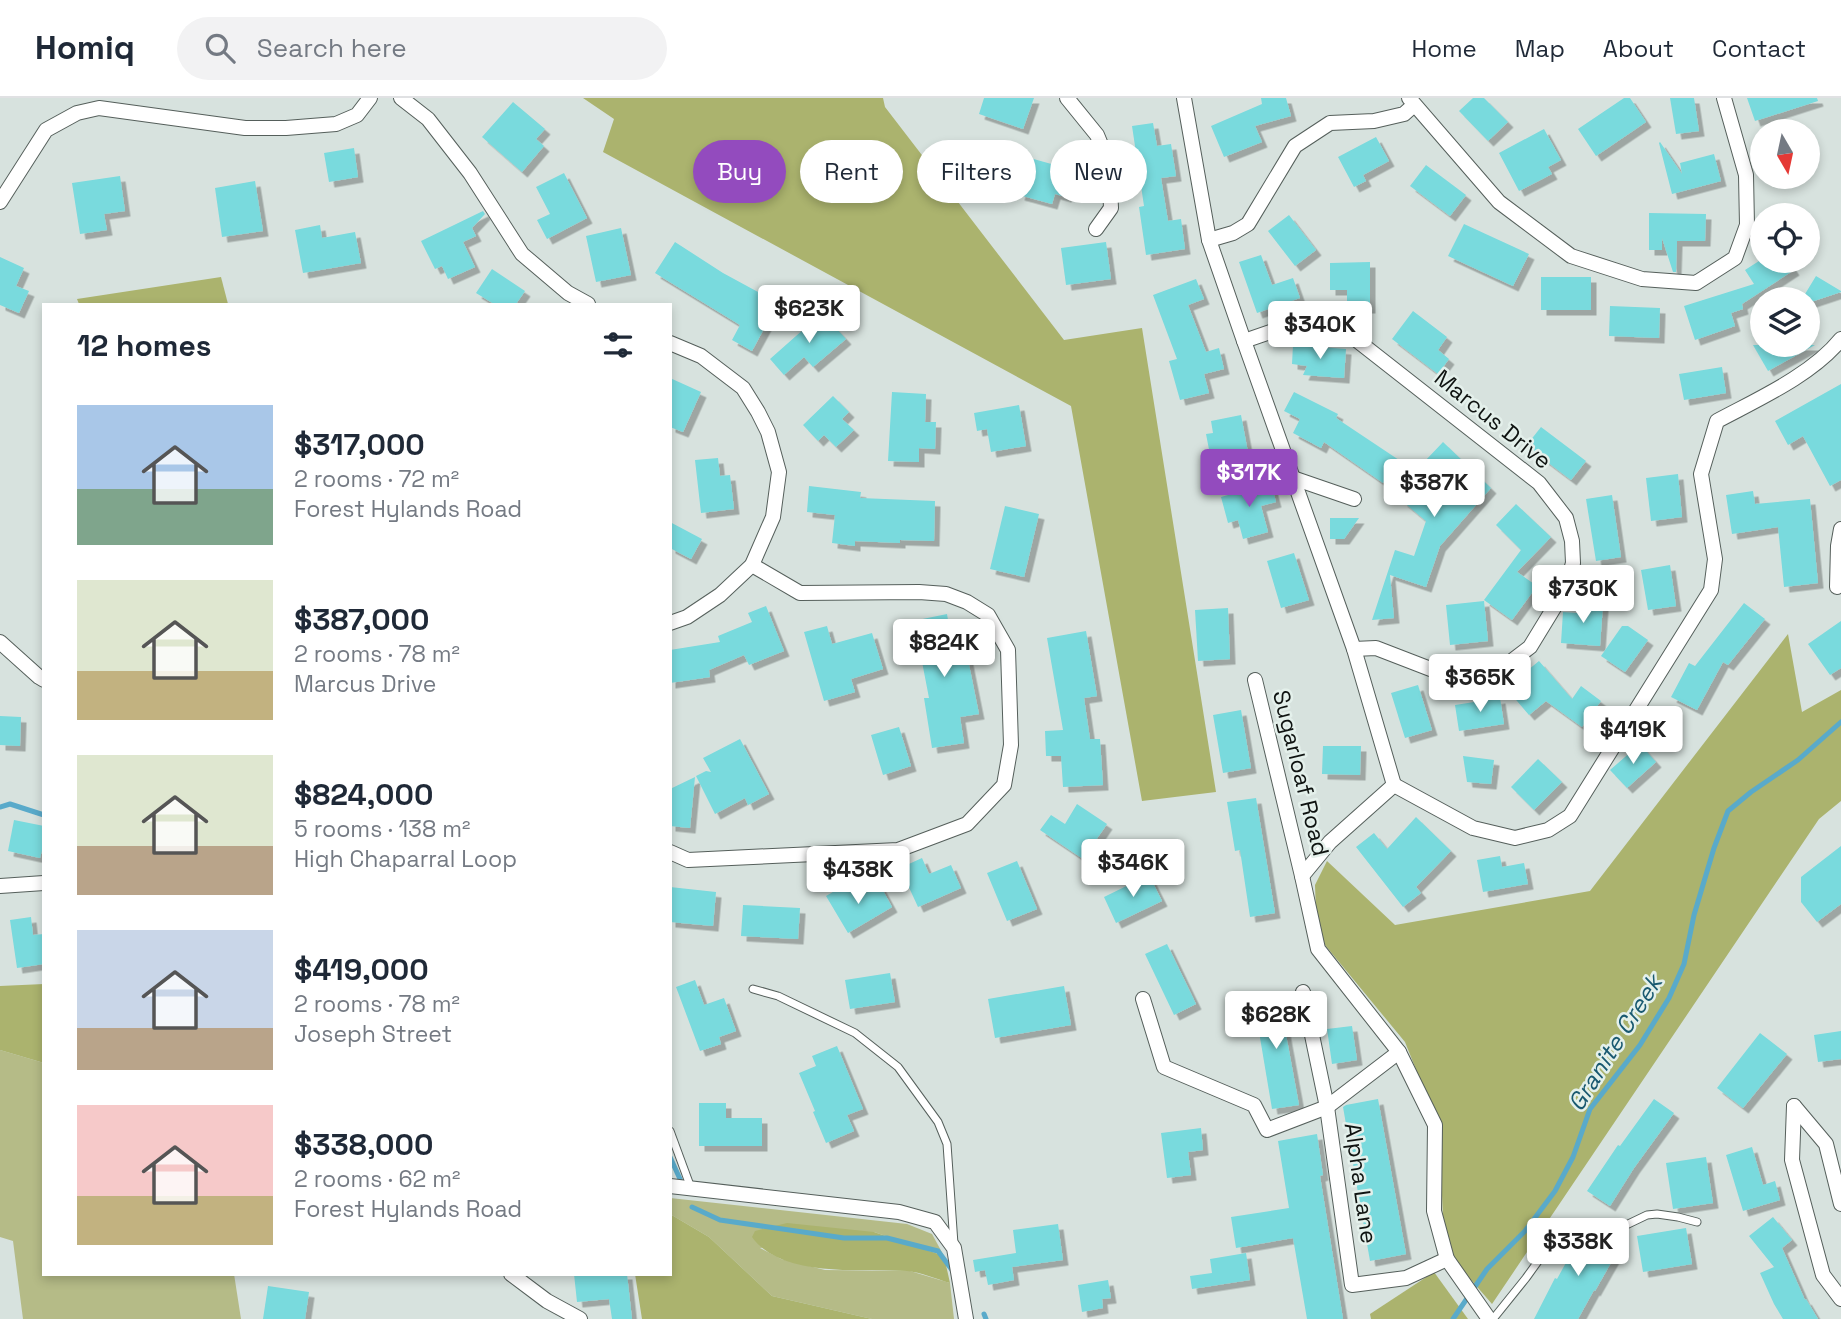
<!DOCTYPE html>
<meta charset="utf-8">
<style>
body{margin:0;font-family:"Space Grotesk",sans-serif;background:#f2f2f3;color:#1f2937;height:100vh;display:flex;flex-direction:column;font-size:26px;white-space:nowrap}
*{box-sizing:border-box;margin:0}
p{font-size:23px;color:#747a83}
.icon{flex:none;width:38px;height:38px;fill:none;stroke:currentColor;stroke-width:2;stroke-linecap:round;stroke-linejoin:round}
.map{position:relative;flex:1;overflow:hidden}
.side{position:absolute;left:42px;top:205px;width:630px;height:973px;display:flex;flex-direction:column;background:#fff;border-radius:0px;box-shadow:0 4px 10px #0003}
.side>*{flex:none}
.top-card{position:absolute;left:693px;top:42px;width:665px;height:63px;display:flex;gap:14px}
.needle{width:46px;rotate:171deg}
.controls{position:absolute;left:1750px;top:21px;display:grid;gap:14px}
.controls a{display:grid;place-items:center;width:70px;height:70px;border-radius:50%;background:#fff;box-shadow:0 4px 10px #0003;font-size:35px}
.price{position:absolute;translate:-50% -60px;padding:0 16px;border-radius:7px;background:#fff;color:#222;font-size:23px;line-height:46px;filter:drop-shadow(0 2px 4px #0008)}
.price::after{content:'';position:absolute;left:50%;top:42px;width:21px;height:16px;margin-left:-10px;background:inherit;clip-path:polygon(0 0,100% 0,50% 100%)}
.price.active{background:#934bbe;color:#fff}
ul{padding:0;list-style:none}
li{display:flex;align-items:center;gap:21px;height:175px;padding:0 35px}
li span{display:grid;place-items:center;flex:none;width:196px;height:140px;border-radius:0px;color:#555}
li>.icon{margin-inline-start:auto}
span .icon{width:84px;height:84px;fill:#fffc;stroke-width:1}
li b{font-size:30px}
h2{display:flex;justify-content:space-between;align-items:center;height:84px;padding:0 35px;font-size:30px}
.pill{padding:0 24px;border-radius:32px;background:#fff;box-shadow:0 4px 10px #0003;font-size:24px;line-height:63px}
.pill.active{background:#934bbe;color:#fff}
header{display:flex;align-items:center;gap:42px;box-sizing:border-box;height:98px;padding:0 35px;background:#fff;border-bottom:2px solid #e0e1e3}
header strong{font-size:33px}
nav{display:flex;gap:38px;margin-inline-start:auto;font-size:24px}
.search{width:490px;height:63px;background:#f2f2f3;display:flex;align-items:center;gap:18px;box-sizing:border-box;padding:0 24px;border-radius:38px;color:#747a83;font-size:26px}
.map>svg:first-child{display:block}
</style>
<header>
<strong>Homiq</strong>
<div class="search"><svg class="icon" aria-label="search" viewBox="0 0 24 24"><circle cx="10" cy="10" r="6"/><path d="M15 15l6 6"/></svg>Search here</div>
<nav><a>Home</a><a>Map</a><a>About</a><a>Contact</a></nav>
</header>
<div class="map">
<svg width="1841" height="1221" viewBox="0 0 1841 1221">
<defs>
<filter id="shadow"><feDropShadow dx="5.5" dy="5.5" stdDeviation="0" flood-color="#0004"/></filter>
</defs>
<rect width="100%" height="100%" fill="#d7e2de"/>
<g fill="#b5bb87">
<path d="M0 952 44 965V1176H234L241 1221H23L13 1143 0 1139Z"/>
<path d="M670 1100 907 1126 932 1136 944 1158 874 1134 760 1150 781 1161 825 1172 910 1173 950 1185 954 1221H872L772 1198 709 1139 670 1116Z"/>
</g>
<g fill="#abb36e">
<path d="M583 0H883L885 9 1064 242 1142 230 1216 694 1142 703 1071 308 603 54 614 21Z"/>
<path d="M221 179 228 206H79L77 201Z"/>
<path d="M1788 536 1802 614 1841 592V703L1819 721 1492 1206 1453 1161 1443 1120 1439 1029 1405 944 1325 847 1316 815 1315 787 1327 763 1395 827 1590 793Z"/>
<path d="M44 886V965L0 952V888Z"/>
<path d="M670 1116 709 1139 772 1198 872 1221H642L635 1176H670Z"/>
<path d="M787 1125 874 1134 944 1158 950 1185C936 1181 921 1174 907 1173 862 1170 782 1181 752 1139L755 1133Z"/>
<path d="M1434 1174 1468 1221H1371L1370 1216Z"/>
</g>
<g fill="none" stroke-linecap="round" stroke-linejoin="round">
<g stroke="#59aaca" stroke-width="5">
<path d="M0 709 10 706 44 717"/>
<path d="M670 1059 680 1081"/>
<path d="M692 1109 720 1122 844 1140H887L938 1153 952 1172"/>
<path d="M984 1216 986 1221"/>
<path d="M1453 1221 1487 1171 1525 1133 1555 1093 1573 1059 1590 1011 1640 947 1669 900 1684 866 1694 817 1714 750 1728 713 1751 694 1798 662 1841 624"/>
</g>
</g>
<g fill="#79dadd" filter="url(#shadow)">
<path d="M984 0H1034L1023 31 979 16Z"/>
<path d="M1261 0H1286L1291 18 1255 28 1262 44 1224 59 1211 28 1262 6Z"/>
<path d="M1473 0H1484L1508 24 1488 43 1459 13Z"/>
<path d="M1624 0H1630L1646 24 1596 58 1578 31Z"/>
<path d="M1670 0H1694L1699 33 1676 36Z"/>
<path d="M1747 0H1817L1818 3 1755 23Z"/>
<path d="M513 4 545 31 536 41 544 48 522 74 482 39Z"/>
<path d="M1153 25 1157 48 1171 46 1176 78 1161 80 1168 123 1181 121 1185 151 1146 157 1139 109 1144 108 1132 28Z"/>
<path d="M1544 31 1561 62 1548 69 1552 76 1519 93 1499 55Z"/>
<path d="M1376 39 1389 63 1363 77 1366 83 1354 89 1338 59Z"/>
<path d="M1660 44 1682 76 1680 65 1714 56 1721 83 1672 96 1659 45Z"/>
<path d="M354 50 358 79 329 84 324 55Z"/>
<path d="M1060 52 1078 57 1066 99 1055 96 1052 106 1019 97 1030 60 1055 67Z"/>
<path d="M1426 67 1466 97 1450 118 1410 88Z"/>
<path d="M564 75 587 120 547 141 537 122 550 116 536 89Z"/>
<path d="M120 78 125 113 104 116 107 132 80 136 72 85Z"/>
<path d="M255 83 263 133 222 139 215 90Z"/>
<path d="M483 113 485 116 472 130 476 138 463 144 475 169 448 181 442 168 435 171 421 143Z"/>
<path d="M1649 115 1706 116 1705 143H1677L1676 174H1673L1662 140V152H1649Z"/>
<path d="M1289 117 1316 152 1295 168 1268 133Z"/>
<path d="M1464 126 1529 156 1513 188 1448 158Z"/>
<path d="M320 127 322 140 355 134 361 165 303 175 295 132Z"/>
<path d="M621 130 631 177 596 184 586 138Z"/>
<path d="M675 144 723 175 778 205 752 253 732 242 740 227 655 175Z"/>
<path d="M1106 144 1111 181 1066 187 1061 150Z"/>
<path d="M1261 157 1272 187 1293 180 1300 200 1257 215 1239 164Z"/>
<path d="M0 159 24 170 16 188 29 193 19 215 0 207Z"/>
<path d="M1759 163H1788L1794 172 1742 206 1743 211 1731 215 1735 228 1695 242 1684 208 1754 186 1745 172Z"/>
<path d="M1370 164V210H1347V192H1330V165Z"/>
<path d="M492 171 525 193 516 206H494L476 195Z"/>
<path d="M1816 178 1841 193V194L1808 205V201H1802Z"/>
<rect x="1541" y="179" width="50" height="33"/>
<path d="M1196 181 1204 201 1188 207 1206 254 1219 250 1224 271 1204 276 1209 295 1180 302 1169 263 1177 261 1153 197Z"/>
<path d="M1610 208 1660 210 1659 240 1609 238Z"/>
<path d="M1413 213 1447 239 1438 252 1449 261 1438 276 1392 241Z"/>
<path d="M822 215 846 241 813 269 804 259 784 277 770 261Z"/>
<path d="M1293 247 1346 251 1344 280 1303 277 1307 268 1292 266Z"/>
<path d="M1753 247H1815L1768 273Z"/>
<path d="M1722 269 1726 295 1684 302 1679 276Z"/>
<path d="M670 280 701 294 683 334 670 329Z"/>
<path d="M1841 286V382L1830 388 1803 338 1788 347 1775 323Z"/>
<path d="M892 294 926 296 925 324H936L935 351 919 350V364L888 363Z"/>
<path d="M1294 294 1338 316 1336 320 1399 362 1383 385 1324 344 1321 350 1293 335 1300 321 1284 313Z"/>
<path d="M833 298 849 314 842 321 854 332 836 349 824 337 818 343 803 327Z"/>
<path d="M1019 307 1026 348 991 354 987 331 977 333 974 315Z"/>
<path d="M1241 317 1250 365 1213 372 1206 336 1213 335 1211 323Z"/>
<path d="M1541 329 1586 363 1571 382 1526 348Z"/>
<path d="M1443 344 1491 390 1440 448 1426 489 1390 477 1394 520 1372 522 1395 452 1414 458 1426 423 1402 403 1431 369 1425 363Z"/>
<path d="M718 360 720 378 730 377 734 411 701 415 695 362Z"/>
<path d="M1678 376 1682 419 1651 423 1646 380Z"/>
<path d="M1271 385 1276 404 1261 408 1268 434 1243 441 1238 422 1228 425 1221 399Z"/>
<path d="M809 388 861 394 860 400 935 403 934 443 900 442V445L855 443V448L832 445 835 417 807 414Z"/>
<path d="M1753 393 1755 406 1810 401 1818 485 1784 489 1778 429 1732 436 1726 397Z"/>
<path d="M1612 397 1621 459 1596 463 1586 401Z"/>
<path d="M1516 406 1551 439 1517 474 1537 488 1512 522 1484 502 1521 452 1496 427Z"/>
<path d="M1005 408 1039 416 1024 479 990 471Z"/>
<path d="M1330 420H1359L1344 441H1330Z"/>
<path d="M670 424 702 441 691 461 670 450Z"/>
<path d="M1294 455 1309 502 1281 510 1267 463Z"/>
<path d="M1670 467 1676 508 1648 512 1641 472Z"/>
<path d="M1484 503 1488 543 1450 547 1446 507Z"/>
<path d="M1578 504 1603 507 1600 548 1561 545 1563 514 1577 515Z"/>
<path d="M1744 505 1765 521 1728 567 1723 564 1697 612 1671 599 1689 565 1695 568Z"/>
<path d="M766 508 784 553 749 567 744 557 709 572 710 579 670 585V552L720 544 718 538 752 524 748 515Z"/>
<path d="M1228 510 1230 561 1198 563 1195 512Z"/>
<path d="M947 516 951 540 963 537 979 616 960 619 964 645 932 650 924 600H929L918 543 906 545 903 525Z"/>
<path d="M1841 523V570L1830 577 1808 546Z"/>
<path d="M827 528 832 546 872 535 883 571 851 581 855 594 824 603 804 534Z"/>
<path d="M1622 528H1628L1648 542 1625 574 1601 558Z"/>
<path d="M1086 533 1097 598 1084 600 1090 641H1100L1103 687 1063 689 1061 658H1046L1045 633 1063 632 1047 540Z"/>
<path d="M1539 563 1572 601 1581 588 1601 603 1582 629 1546 603 1529 617 1506 590Z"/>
<path d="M1418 587 1432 632 1405 640 1391 595Z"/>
<path d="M1500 600 1504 626 1459 633 1455 607Z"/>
<path d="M1241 612 1251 670 1223 675 1213 617Z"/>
<path d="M0 618 21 619 20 648 0 647Z"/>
<path d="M899 629 911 668 883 677 871 637Z"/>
<path d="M740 641 769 696 748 707 745 700 715 716 696 678 706 673 711 674 703 660Z"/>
<path d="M1640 646 1656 664 1627 690 1610 672Z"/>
<path d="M1323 648H1361L1360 677 1322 676Z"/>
<path d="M1463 658 1494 662 1491 686 1467 684Z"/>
<path d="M1538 661 1562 684 1534 712 1511 689Z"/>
<path d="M695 679 690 730 670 728V691Z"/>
<path d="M1256 700 1275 815 1250 819 1240 752 1235 753 1227 704Z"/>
<path d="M1077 706 1107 726 1083 761 1040 732 1051 717 1065 726Z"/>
<path d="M1416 719 1451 753 1416 789 1421 795 1403 809 1356 749 1374 735 1387 751Z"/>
<path d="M14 722 44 728V745L40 760 8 753Z"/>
<path d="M1841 748V806L1817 824 1801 804V779Z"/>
<path d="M1500 758 1502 769 1524 765 1528 786 1483 794 1477 762Z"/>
<path d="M922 760 929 776 951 767 961 790 918 809 900 770Z"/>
<path d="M1017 763 1037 811 1007 823 987 775Z"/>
<path d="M1149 777 1162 803 1116 825 1104 799Z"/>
<path d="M850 784 858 799 880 787 892 809 848 835 826 798Z"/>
<path d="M670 789 716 794 713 828 670 824Z"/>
<path d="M743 807 800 810 798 841 741 838Z"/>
<path d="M31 819 33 837 44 836V866L17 870 10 822Z"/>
<path d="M1167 846 1196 906 1174 917 1145 856Z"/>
<path d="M890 875 895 904 850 911 845 882Z"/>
<path d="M695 882 704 907 724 900 736 933 719 939 721 946 700 953 676 889Z"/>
<path d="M1064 888 1071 927 995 940 988 901Z"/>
<path d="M1278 893 1299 1007 1272 1011 1253 898Z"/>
<path d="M1352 928 1357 962 1332 966 1327 931Z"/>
<path d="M1841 933V961L1818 964 1814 937Z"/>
<path d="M1760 935 1787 956 1743 1010 1717 990Z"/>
<path d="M837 948 863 1011 847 1017 854 1033 826 1045 813 1014 815 1013 799 975 816 968 812 958Z"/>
<path d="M1378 1001 1406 1156 1370 1163 1343 1009 1346 1007Z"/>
<path d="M1654 1001 1674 1015 1634 1070 1610 1108 1587 1093 1618 1047 1620 1048Z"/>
<path d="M699 1005H726V1020H762V1048H699Z"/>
<path d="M1201 1030 1203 1052 1188 1054 1191 1077 1167 1080 1161 1035Z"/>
<path d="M1317 1036 1323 1077 1320 1078 1343 1221H1307L1293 1140 1236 1150 1231 1119 1289 1110 1278 1043Z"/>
<path d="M1752 1049 1763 1087 1775 1083 1780 1102 1743 1113 1726 1057Z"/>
<path d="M1706 1059 1713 1105 1673 1111 1666 1065Z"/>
<path d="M1773 1119 1792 1142 1782 1150 1805 1202 1806 1201 1818 1221H1783L1774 1206 1760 1175 1774 1169 1749 1138Z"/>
<path d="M1058 1126 1063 1162 1012 1169 1014 1182 988 1187 985 1172 975 1174 973 1162 1016 1155 1013 1132Z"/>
<path d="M1686 1130 1692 1166 1643 1174 1637 1138Z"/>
<path d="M1584 1132 1590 1133 1620 1149 1595 1193 1594 1192 1578 1221H1534L1555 1180 1557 1181Z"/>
<path d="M1246 1155 1250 1182 1192 1191 1190 1178 1212 1175 1210 1161Z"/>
<path d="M574 1176H627L632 1221H612L609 1201 577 1204Z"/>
<path d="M1108 1182 1111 1200 1102 1201 1103 1210 1082 1214 1078 1187Z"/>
<path d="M268 1188 309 1194 305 1221H263Z"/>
</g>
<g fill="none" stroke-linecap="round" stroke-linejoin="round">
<g stroke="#555f5b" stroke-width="9">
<g id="service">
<path d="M753 891 778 898 855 935 898 969 938 1024 947 1046 954 1146"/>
<path d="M670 1033 691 1090"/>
<path d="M1493 1221 1526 1180 1562 1130 1581 1126 1624 1128 1647 1117 1657 1116 1678 1119 1697 1124"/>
</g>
</g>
<g stroke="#555f5b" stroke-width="16">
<g id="minor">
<path d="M401 0 428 21 470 75 522 156 568 195 588 206"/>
<path d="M1067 0 1097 37 1109 66 1111 110 1096 131"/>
<path d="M1184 0 1209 142 1244 243 1354 551 1394 687"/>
<path d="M1409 0 1499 104 1571 158 1642 181 1696 185 1735 160 1747 127 1746 77 1724 0"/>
<path d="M0 104 46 32 77 15 99 10 245 30H286L336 26 357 17 370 0"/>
<path d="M1209 142 1233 135 1248 126 1295 48 1330 25 1374 23 1404 16 1414 7"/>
<path d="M1244 243 1311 220 1323 219 1331 222 1539 385 1566 420 1572 443 1573 465 1566 490 1530 549 1509 565 1486 573 1459 576 1433 572 1376 550 1354 551"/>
<path d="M670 245 701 258 743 290 758 314 768 334 779 374 773 419 752 467 720 497 687 519 670 525"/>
<path d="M1293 380 1354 401"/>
<path d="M1837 489 1838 448 1841 431"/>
<path d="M0 544 39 579 44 582"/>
<path d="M1255 582 1302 778 1318 851 1399 954 1435 1027 1434 1113 1447 1161 1489 1221"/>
<path d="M670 754 688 762 898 752 967 726 1004 687 1011 647 1008 552 988 517 967 504 946 496 919 494 800 495 752 467"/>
<path d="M1302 778 1330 744 1394 687 1473 730 1515 740 1548 732 1570 718 1711 492 1715 461 1701 376 1717 323C1758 301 1812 277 1841 241"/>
<path d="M0 788 44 785"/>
<path d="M1303 894 1327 1009 1352 1187 1406 1180 1447 1161"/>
<path d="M1143 901 1164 969 1254 1007 1267 1032 1327 1009 1399 954"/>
<path d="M1794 1008 1792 1062 1823 1177 1841 1201"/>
<path d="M1794 1008 1826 1046 1841 1106"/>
<path d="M670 1088 899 1114 935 1124 954 1150 966 1221"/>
<path d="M511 1176 547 1203 580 1221"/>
</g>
</g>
<use href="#service" stroke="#fff" stroke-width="7"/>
<use href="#minor" stroke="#fff" stroke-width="14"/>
</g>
<g text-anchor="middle" stroke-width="5" stroke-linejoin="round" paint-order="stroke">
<g font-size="23" fill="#0f1311" stroke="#e4f0eb">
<text transform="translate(1493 321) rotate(39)" y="8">Marcus Drive</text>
<text transform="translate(1301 675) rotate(76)" y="8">Sugarloaf Road</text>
<text transform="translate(1361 1085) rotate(82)" y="8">Alpha Lane</text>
</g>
<g font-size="24" font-style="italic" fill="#195970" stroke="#e4f0eb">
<text transform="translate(1615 945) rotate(-58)" y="8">Granite Creek</text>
</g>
</g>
</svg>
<div class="controls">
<a><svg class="needle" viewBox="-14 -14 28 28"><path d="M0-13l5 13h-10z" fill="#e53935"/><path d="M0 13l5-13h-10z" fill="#747a83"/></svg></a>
<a><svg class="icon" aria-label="locate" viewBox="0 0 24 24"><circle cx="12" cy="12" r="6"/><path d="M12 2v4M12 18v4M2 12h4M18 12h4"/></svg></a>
<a><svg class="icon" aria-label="layers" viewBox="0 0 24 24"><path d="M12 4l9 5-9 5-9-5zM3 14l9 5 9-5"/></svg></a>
</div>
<b class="price" style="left:809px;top:247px">$623K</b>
<b class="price" style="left:1320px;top:263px">$340K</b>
<b class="price active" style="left:1249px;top:411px">$317K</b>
<b class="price" style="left:1434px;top:421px">$387K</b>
<b class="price" style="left:1583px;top:527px">$730K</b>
<b class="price" style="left:944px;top:581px">$824K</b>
<b class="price" style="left:1480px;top:616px">$365K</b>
<b class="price" style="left:1633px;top:668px">$419K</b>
<b class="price" style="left:1133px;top:801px">$346K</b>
<b class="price" style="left:858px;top:808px">$438K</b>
<b class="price" style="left:1276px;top:953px">$628K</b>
<b class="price" style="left:1578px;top:1180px">$338K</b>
<div class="top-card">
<a class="pill active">Buy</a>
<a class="pill">Rent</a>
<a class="pill">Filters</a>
<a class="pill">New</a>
</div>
<section class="side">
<h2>12 homes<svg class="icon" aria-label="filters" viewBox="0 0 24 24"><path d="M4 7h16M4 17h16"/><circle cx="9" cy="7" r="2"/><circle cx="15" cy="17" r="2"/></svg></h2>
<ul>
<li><span style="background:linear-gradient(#a9c7e8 60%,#7fa58c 0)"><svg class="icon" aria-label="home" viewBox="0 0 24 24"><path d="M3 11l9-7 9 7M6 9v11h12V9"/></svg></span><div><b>$317,000</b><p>2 rooms · 72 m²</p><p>Forest Hylands Road</p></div></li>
<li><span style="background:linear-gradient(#dfe7d0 65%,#c2b280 0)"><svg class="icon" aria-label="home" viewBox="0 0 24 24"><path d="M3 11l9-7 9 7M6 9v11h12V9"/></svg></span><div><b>$387,000</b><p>2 rooms · 78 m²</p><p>Marcus Drive</p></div></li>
<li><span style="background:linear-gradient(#dfe7d0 65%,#b9a48a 0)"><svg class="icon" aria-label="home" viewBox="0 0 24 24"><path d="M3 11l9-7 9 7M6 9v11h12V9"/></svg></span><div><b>$824,000</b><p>5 rooms · 138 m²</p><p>High Chaparral Loop</p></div></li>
<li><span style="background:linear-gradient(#c9d6e8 70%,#b9a48a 0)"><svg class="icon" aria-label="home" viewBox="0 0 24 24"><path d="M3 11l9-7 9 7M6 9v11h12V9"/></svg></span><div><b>$419,000</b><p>2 rooms · 78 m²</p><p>Joseph Street</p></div></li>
<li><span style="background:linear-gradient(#f6c9c9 65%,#c2b280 0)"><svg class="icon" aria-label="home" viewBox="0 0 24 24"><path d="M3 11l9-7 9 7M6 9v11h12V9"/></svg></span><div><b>$338,000</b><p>2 rooms · 62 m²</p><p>Forest Hylands Road</p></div></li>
</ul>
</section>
</div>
